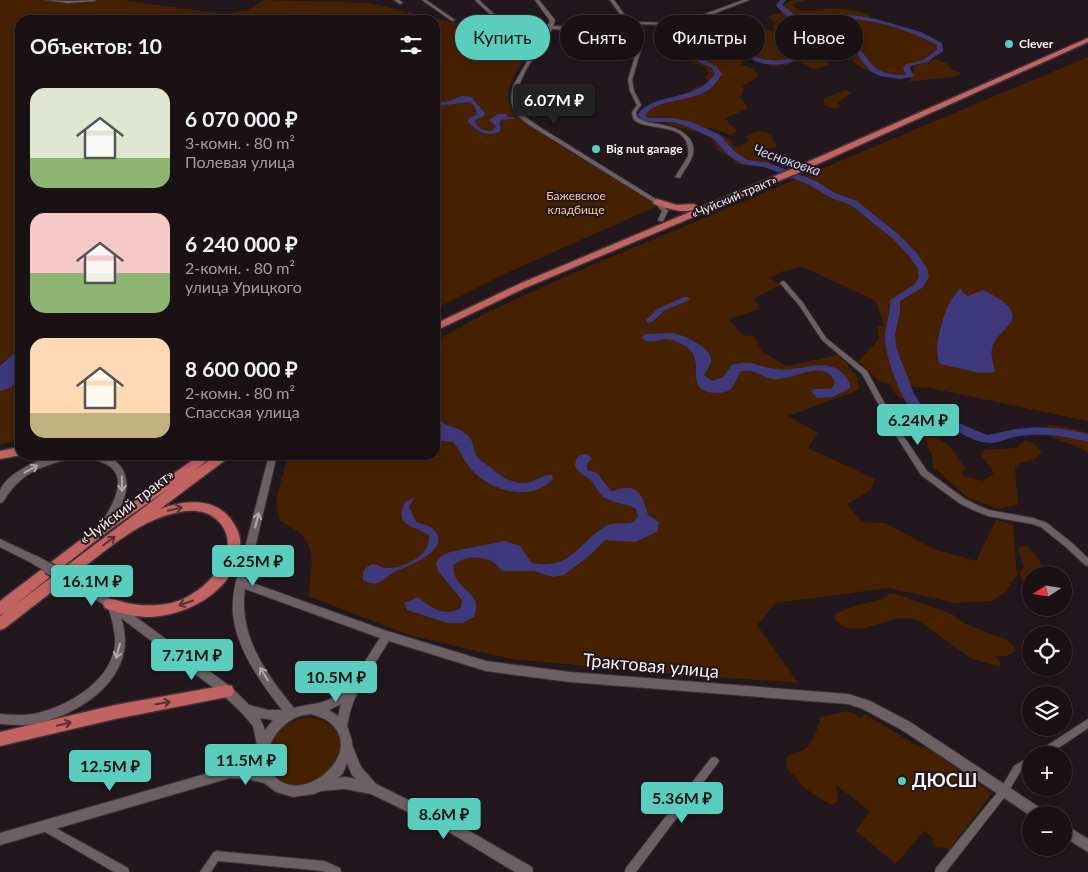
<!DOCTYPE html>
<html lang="ru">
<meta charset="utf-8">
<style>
body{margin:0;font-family:Lato,sans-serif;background:#231a1e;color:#f1f3f6;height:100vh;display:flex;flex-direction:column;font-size:19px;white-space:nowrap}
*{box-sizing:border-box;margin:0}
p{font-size:16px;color:#9f9da0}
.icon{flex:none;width:28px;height:28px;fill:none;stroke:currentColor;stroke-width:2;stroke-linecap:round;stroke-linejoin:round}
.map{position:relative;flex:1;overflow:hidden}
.panel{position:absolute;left:15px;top:15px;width:425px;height:445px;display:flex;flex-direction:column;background:#1a1115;border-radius:15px;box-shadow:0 2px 8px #0003,0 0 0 1px #383134}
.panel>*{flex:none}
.top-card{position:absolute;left:455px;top:15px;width:475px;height:45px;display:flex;gap:10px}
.needle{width:32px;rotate:258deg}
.fabs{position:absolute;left:1022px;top:566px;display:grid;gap:10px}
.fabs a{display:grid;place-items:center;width:50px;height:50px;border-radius:50%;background:#1a1115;box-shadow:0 2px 8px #0003,0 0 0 1px #383134;font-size:25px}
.price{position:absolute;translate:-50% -42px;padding:0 11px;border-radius:5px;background:#59cebf;color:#111;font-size:16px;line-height:32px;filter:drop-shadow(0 1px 2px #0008)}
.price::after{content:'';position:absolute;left:50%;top:30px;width:15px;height:11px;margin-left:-8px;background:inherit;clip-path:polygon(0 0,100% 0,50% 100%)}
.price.current{background:#222;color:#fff}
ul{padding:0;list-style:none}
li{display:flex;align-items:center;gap:15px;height:125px;padding:0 15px}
li span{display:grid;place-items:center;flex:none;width:140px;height:100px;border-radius:15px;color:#555}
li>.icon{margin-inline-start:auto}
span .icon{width:60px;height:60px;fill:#fffc;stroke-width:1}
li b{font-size:21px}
h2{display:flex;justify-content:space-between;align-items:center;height:60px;padding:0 15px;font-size:21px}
.pill{padding:0 18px;border-radius:22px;background:#1a1115;box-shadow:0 2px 8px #0003,0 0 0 1px #383134;font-size:18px;line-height:45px}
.pill.current{background:#59cebf;color:#111}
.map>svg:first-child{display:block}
</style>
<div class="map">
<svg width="1088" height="872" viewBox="0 0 1088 872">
<rect width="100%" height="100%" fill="#22171c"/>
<g fill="#452100">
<path d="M0 0H122L224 14 249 10 263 0 369 3 451 22 487 25 529 37 532 47C523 62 504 85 509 103 516 126 624 182 648 198L655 207 502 275 435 309V20H20V440L0 444Z"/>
<path d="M791 0H808L798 2 792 5C802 14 812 10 823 9 836 7 859 9 870 16L869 18 794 15 789 12 783 5Z"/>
<path d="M784 12 797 18 813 16 852 17 876 21 919 33 940 44 941 48 925 61 909 65 906 68 910 76C897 80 859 72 852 60L855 58 851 53 852 49 822 40 806 41 805 44 810 50 788 65 772 66 759 62 758 59 752 55 737 54 729 57 717 54 713 58 714 60C724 62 733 55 743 62L741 65 753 68 758 75V77L743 86V93L740 97 745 103 747 109 724 119 729 121 728 123 736 129V132L732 135 711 128 705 129 728 138 733 145 739 147 748 142V139L745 137C755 131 764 128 773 136V142L777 144 776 147 771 149 758 145 753 154 759 158 769 161 770 164 765 167 736 164 734 160 718 150 711 139 700 131H689L665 123 647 121 638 115 641 109 686 94 697 86 714 85 706 79 709 72 704 67 684 59V53L676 52 683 32C699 35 713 29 730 27 744 25 760 29 774 31L772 25 775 24 769 16Z"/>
<path d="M1088 57V421L930 388 906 386V400C898 399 893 392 891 385L879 381 859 361 879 339 877 326H884L876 301 803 267 783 271 770 278 781 285 754 298 760 309 729 319 744 336 753 335 763 352 786 366 839 355 857 376 859 390 788 416 818 433 808 448 875 479 870 490 847 504 862 522 885 523 934 549 976 561 996 520 1013 524 1017 575 1005 592 993 601 956 603 888 588 776 603 757 625 798 683 648 672 511 659 412 636 308 596C313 559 319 539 280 521L276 499 288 455H435V341L482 315 566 276Z"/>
<path d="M812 58 827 60 830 65 813 69 800 62Z"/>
<path d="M935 59 947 63 951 69 960 72V75C954 77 915 82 909 81L913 75V68L916 65Z"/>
<path d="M846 90 851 93 838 103 840 107 836 109 823 105 824 99 826 97Z"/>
<path d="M901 405 910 407 930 431 949 446 966 469 962 472 964 476 983 481 993 474 992 469 981 456 984 450 1015 448 1025 441 1035 444 1042 453 1033 460 1019 463 1015 468 1018 505 999 509 967 497 933 467 932 456 926 440 907 421 900 409Z"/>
<path d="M1048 425 1067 427 1088 433V452C1074 443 1056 442 1044 432Z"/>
<path d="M1021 546H1027C1034 552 1045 565 1044 575H1031V593L1020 576V571L1024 567 1018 549Z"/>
<path d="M890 594H896L952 614 964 623 992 635 1007 639 1016 650 1007 656H995L1000 661 1001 667 972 659 919 621C887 608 861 645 835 620V614L854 606 884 599Z"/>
<path d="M843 712C850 712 856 712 860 719L865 714 919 747 927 748 992 793 949 850 945 847 940 848 935 847 932 837 924 831 896 864 856 831 870 811 836 785 838 801 832 805C826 802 806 790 802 785 797 779 797 776 789 772L786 764 788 756C794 751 797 753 803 750 814 744 817 728 821 717Z"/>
<path d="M309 717C373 726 326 803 284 783 261 772 265 744 281 729 289 721 299 719 309 717Z"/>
</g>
<g fill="#3e387c">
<path d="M462 96 471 97 485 113 484 116 475 120C476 128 484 131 492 131L496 126 489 120 498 114H506L508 117 520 118 501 120 499 123 501 128 499 132C486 137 478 132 468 122L469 118 477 114C474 99 466 102 455 104 448 105 442 105 435 107V103L450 101Z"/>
<path d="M960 288 963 293 968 296 983 290C993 295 1021 308 1010 323 1004 332 994 337 992 349 990 357 994 364 995 372L980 373 940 364C932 351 943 314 951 300 954 296 957 292 960 288Z"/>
<path d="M684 297H688L690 300 665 310 652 322 648 323 646 320 657 309Z"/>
<path d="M673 333C684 335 712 348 711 360 711 366 706 370 704 375L712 381 723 377 732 365C753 359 757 367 777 369 804 373 832 351 850 383V388L833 397 817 398 811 391 814 389H831L835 383C825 356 792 382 773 379 760 377 753 367 740 372 734 384 734 393 717 393 680 392 709 360 685 346 680 343 673 339 667 339 658 338 651 346 642 338L644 334Z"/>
<path d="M20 348V378L10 388 0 391V366Z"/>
<path d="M435 411C443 430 452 423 465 433 475 440 472 449 477 457 479 460 483 462 486 464 499 474 506 482 523 483 534 484 541 474 552 475L553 479C532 502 492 492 473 471 464 462 461 451 453 442L435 440Z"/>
<path d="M587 454 592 458 587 464V470L597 473 611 491C616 491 619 489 623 488 641 485 645 503 648 515L659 522 657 532 635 542 605 540 589 556 564 575 553 577 534 571H502C499 568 496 564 493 562 482 555 462 556 453 566 454 569 454 575 456 578 465 594 482 594 474 617L463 623H448L407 610 404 603 418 597C432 608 444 618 461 608L462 600 438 571 436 563 441 556 450 552 504 541 520 546 532 563C571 570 576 545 604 527 613 521 624 525 634 522L638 516 636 509C627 503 616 504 607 499 598 495 596 484 589 479 584 475 577 472 575 465 575 461 577 458 579 455Z"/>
<path d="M423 494 414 498 409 507 416 522C421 524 430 525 434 530 452 549 410 566 398 570 391 573 385 580 378 583 372 585 367 582 363 580 362 571 365 568 372 564 378 564 381 568 387 568 403 569 432 555 429 535 413 525 392 526 406 501Z"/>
</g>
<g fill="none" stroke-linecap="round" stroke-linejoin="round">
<path fill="#3e387c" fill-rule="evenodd" d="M780 0H786L782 5 795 15H852L876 19 921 32 942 43 943 51 927 62 911 66 910 68 914 76 912 77 900 79 880 76 870 71 858 55 844 48 820 39 799 38 797 41 806 53 803 58C790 63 775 67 761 63 740 57 724 34 701 45L703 52 698 57 716 66 722 74C717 82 712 89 703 93 685 102 658 99 645 115L648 118H674L694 123 720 135 734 151 747 160 769 163 816 181 835 193 857 201 898 234 916 252 927 268 929 277 922 288 900 301V312L895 334 896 347 914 394 927 413 956 422 987 435 1016 429 1037 427 1063 429 1088 434V442C1066 436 1043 433 1020 436 1010 437 1000 443 990 443 975 443 964 434 951 428 941 424 927 425 918 418 903 405 885 357 885 338 885 325 891 313 890 300L915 284 919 277 917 268 909 256 892 238 851 205 829 197 810 185 764 167 742 164 728 155 714 139 688 127 674 122H646L637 115C656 90 693 104 715 74L712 68 691 58 697 52 695 43C726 28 737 52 763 59 775 62 788 60 798 56L800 53 791 41 795 36C816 31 843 39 861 51 865 55 867 59 871 63 879 74 893 75 906 75L903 68 907 64 923 60 937 50V45C911 31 881 21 852 19 833 17 812 23 794 19 788 18 779 10 776 5Z"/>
<g stroke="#3b3437" stroke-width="2">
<g id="minor">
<path d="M46 0 68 1 96 0 94 1 68 3Z"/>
<path d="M394 0H399L403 3 400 4Z"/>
<path d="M422 0H426L455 20 452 21Z"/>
<path d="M475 0H479L495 15 534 32 541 44 538 45 531 34 493 17Z"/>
<path d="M610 0H614L624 14 629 27 638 37 642 46 632 80 634 91 641 105 636 112 637 117C647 124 656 123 667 126 681 129 696 138 693 154 692 160 683 172 680 178L675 177C679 170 685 163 688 156 689 154 688 151 688 149 686 124 655 130 639 123 637 122 634 120 633 118L632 112 637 105 630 91 628 80 638 46 634 37 625 27 620 14Z"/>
<path d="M783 281 785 282 803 303 826 338 867 371 898 428 927 471 965 499 979 506 989 510 1033 518 1047 523 1073 544 1088 558V566L1085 565 1067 548 1041 527 1032 524 988 516 973 510 959 503 921 475 893 431 862 374 822 340 799 305 780 283Z"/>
<path d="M1088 719V728L1048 755H1035L1037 752Z"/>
<path d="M1031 756V765L1020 772 1007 794 946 872H935L936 868 1001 788 1014 766Z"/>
<path d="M714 757 717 758 719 761 717 764 636 872H625L626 868 711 758Z"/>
<path d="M43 821 128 868 129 872H114L40 829 38 826 40 823Z"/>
<path d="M216 851 324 861 340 868 341 872H325L323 871 218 861 211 872H200L213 853Z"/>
</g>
</g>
<g stroke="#3b3437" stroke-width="2">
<g id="tertiary">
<path d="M535 0H539L555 20 553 26 591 28 626 26 628 23 634 22 674 23 689 20 743 0H749L692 22 674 25 634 24 627 29 591 32 552 29C542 46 509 87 518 107 521 115 531 121 538 126L659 201 668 211 663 221H659L658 220 662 211 655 203 531 126C514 115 508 107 513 86L550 21Z"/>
<path d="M56 455H76L75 457C42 467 22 470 3 502L0 503C0 499 0 494 0 491 6 473 40 459 56 455Z"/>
<path d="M86 455C91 455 96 454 101 455 109 456 117 461 121 467 135 487 119 511 108 529L105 530 102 529 100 526C108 511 128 484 112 468 105 462 95 460 87 457Z"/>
<path d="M269 455H277L247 581 387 631 486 661 570 672 848 694 870 701 910 722 1045 811 1047 815 1031 816 902 730 863 709 848 704 570 682 486 671 389 641 363 682 354 700 350 712 347 726 352 741V745L361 767 376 784 457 824 532 867 533 872H515L449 832 371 794 345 789 321 791 314 794 293 797 276 792 264 783 247 779 230 778 0 845V833L226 768 243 758 257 745 253 726 242 713 223 695 121 618C140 673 86 712 39 723 26 726 13 725 0 724V714C13 715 26 716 38 713 72 705 118 676 115 637 114 630 111 612 107 607 102 602 89 597 83 593L82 590 83 587 87 586 91 587 117 603 231 687 249 705 268 710H282C261 683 237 650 233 615 231 593 239 569 245 548 253 517 261 486 269 455ZM245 589 380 638C367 657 349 691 328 700 318 705 305 704 294 708 266 674 238 635 245 589ZM341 704 338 716 329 710ZM311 714C316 716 324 718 328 721 370 753 298 811 272 773 259 755 275 729 293 719 298 716 304 715 311 714ZM260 718 273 720 265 730ZM256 762 257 770 248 768ZM347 763 352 775 356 779 345 777 338 778 343 773Z"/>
<path d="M0 539 38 557 40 560 38 563 35 564 32 563 0 547Z"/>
<path d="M1064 824 1088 839V852L1064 837Z"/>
</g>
</g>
<g stroke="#3b3437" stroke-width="3">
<g id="trunk">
<path d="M1088 38V42L800 172 525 288 435 331V324L519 284 794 168Z"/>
<path d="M657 199 677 205 694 204 698 207C686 216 667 208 654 204L653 202Z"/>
<path d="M20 447 21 455 0 459V451Z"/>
<path d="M200 455H214L195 470 217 455H232L160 509C185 500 218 496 234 524 238 530 241 538 240 545 237 590 187 617 146 617 132 616 119 613 105 608L103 604 105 600C113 597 119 602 127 603 145 607 167 606 183 599 210 587 247 547 216 519 207 511 196 510 185 511 143 517 112 546 80 570 55 589 30 609 5 628L0 630V616L4 613 0 615V601L100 525ZM171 487 12 607 108 531Z"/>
<path d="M227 685 232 686 234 691 232 696 227 697 115 719 0 746V732L115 705Z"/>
</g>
</g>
<use href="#minor" fill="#6d6065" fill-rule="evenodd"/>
<use href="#tertiary" fill="#6d6065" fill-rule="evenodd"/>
<use href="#trunk" fill="#c26261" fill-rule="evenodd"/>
<g stroke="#3b3437" stroke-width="11" stroke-linecap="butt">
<path id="tertiary-bridge-far1" d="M35 560 51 569"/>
</g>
<g stroke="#3b3437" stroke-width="14" stroke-linecap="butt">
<path id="tertiary-bridge" d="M48 568 87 590"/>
</g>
<use href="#tertiary-bridge-far1" stroke="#6d6065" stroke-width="9"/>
<use href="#tertiary-bridge" stroke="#6d6065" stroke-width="11"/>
</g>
<defs><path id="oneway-shaft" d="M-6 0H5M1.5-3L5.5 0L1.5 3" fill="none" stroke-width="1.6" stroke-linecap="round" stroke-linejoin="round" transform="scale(1.25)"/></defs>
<g stroke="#b3a9ad">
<use href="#oneway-shaft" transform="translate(31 469) rotate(-30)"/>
<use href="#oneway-shaft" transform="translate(122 484) rotate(89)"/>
<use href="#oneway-shaft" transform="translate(257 520) rotate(-76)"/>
<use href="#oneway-shaft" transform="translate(118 651) rotate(105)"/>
<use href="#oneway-shaft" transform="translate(264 674) rotate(-121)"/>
</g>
<g stroke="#5a3134">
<use href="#oneway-shaft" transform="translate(175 509) rotate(-14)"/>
<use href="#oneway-shaft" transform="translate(109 541) rotate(-37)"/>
<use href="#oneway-shaft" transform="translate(186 603) rotate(161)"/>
<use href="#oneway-shaft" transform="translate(163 703) rotate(-10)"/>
<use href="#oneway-shaft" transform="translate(64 724) rotate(-13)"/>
</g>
<g fill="#59cebf" stroke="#22171c" stroke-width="2">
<circle cx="1009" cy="44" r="5"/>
<circle cx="596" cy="149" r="5"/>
<circle cx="902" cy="781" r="5"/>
</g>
<g text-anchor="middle" stroke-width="4" stroke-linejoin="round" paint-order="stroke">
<g font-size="12" font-weight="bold" fill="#f9f2f5" stroke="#22171c" text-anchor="start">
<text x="1019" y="48">Clever</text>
<text x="606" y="153">Big nut garage</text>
</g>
<g font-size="12" fill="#fec59c" stroke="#22171c">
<text x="576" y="200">Бажевское<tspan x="576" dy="14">кладбище</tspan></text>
</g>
<g font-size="12" fill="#f9f2f5" stroke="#22171c">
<text transform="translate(734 197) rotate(-23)" y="4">«Чуйский тракт»</text>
</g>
<g font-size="14" font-style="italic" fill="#cdcff7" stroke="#22171c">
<text transform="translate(787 160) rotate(19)" y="5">Чесноковка</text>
</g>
<g font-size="15" fill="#f9f2f5" stroke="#22171c">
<text transform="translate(127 507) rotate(-37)" y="5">«Чуйский тракт»</text>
</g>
<g font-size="18" fill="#f9f2f5" stroke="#22171c">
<text transform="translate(651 666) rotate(5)" y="6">Трактовая улица</text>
</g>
<g font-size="18" font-weight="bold" fill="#f9f2f5" stroke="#22171c" text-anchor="start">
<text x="912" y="787">ДЮСШ</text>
</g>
</g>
</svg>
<div class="fabs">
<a><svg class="needle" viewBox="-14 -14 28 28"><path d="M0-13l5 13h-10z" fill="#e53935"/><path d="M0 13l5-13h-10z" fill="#9f9da0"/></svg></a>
<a><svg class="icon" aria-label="locate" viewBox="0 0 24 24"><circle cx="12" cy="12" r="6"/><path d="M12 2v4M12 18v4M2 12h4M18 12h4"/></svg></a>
<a><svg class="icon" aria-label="layers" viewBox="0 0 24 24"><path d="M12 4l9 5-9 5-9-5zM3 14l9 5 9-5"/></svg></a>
<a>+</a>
<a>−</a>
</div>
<b class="price current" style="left:554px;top:126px">6.07M ₽</b>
<b class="price" style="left:918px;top:446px">6.24M ₽</b>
<b class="price" style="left:253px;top:587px">6.25M ₽</b>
<b class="price" style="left:92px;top:607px">16.1M ₽</b>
<b class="price" style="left:192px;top:681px">7.71M ₽</b>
<b class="price" style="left:336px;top:703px">10.5M ₽</b>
<b class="price" style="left:246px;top:786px">11.5M ₽</b>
<b class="price" style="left:110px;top:792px">12.5M ₽</b>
<b class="price" style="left:682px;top:824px">5.36M ₽</b>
<b class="price" style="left:444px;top:840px">8.6M ₽</b>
<div class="top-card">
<a class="pill current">Купить</a>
<a class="pill">Снять</a>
<a class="pill">Фильтры</a>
<a class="pill">Новое</a>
</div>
<section class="panel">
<h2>Объектов: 10<svg class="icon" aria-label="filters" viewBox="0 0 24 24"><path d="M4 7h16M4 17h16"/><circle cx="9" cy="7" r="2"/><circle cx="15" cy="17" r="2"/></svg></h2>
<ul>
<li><span style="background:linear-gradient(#dfe7d0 70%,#8fb573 0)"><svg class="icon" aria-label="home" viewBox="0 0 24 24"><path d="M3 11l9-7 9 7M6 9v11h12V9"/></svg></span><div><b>6 070 000 ₽</b><p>3-комн. · 80 m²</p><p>Полевая улица</p></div></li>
<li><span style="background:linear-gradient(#f6c9c9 60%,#8fb573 0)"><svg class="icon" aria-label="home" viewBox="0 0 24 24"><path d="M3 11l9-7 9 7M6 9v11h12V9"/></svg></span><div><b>6 240 000 ₽</b><p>2-комн. · 80 m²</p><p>улица Урицкого</p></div></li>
<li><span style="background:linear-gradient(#ffd9b3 75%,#c2b280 0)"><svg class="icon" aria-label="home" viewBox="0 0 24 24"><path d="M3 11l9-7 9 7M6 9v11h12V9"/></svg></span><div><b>8 600 000 ₽</b><p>2-комн. · 80 m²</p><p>Спасская улица</p></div></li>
</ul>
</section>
</div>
